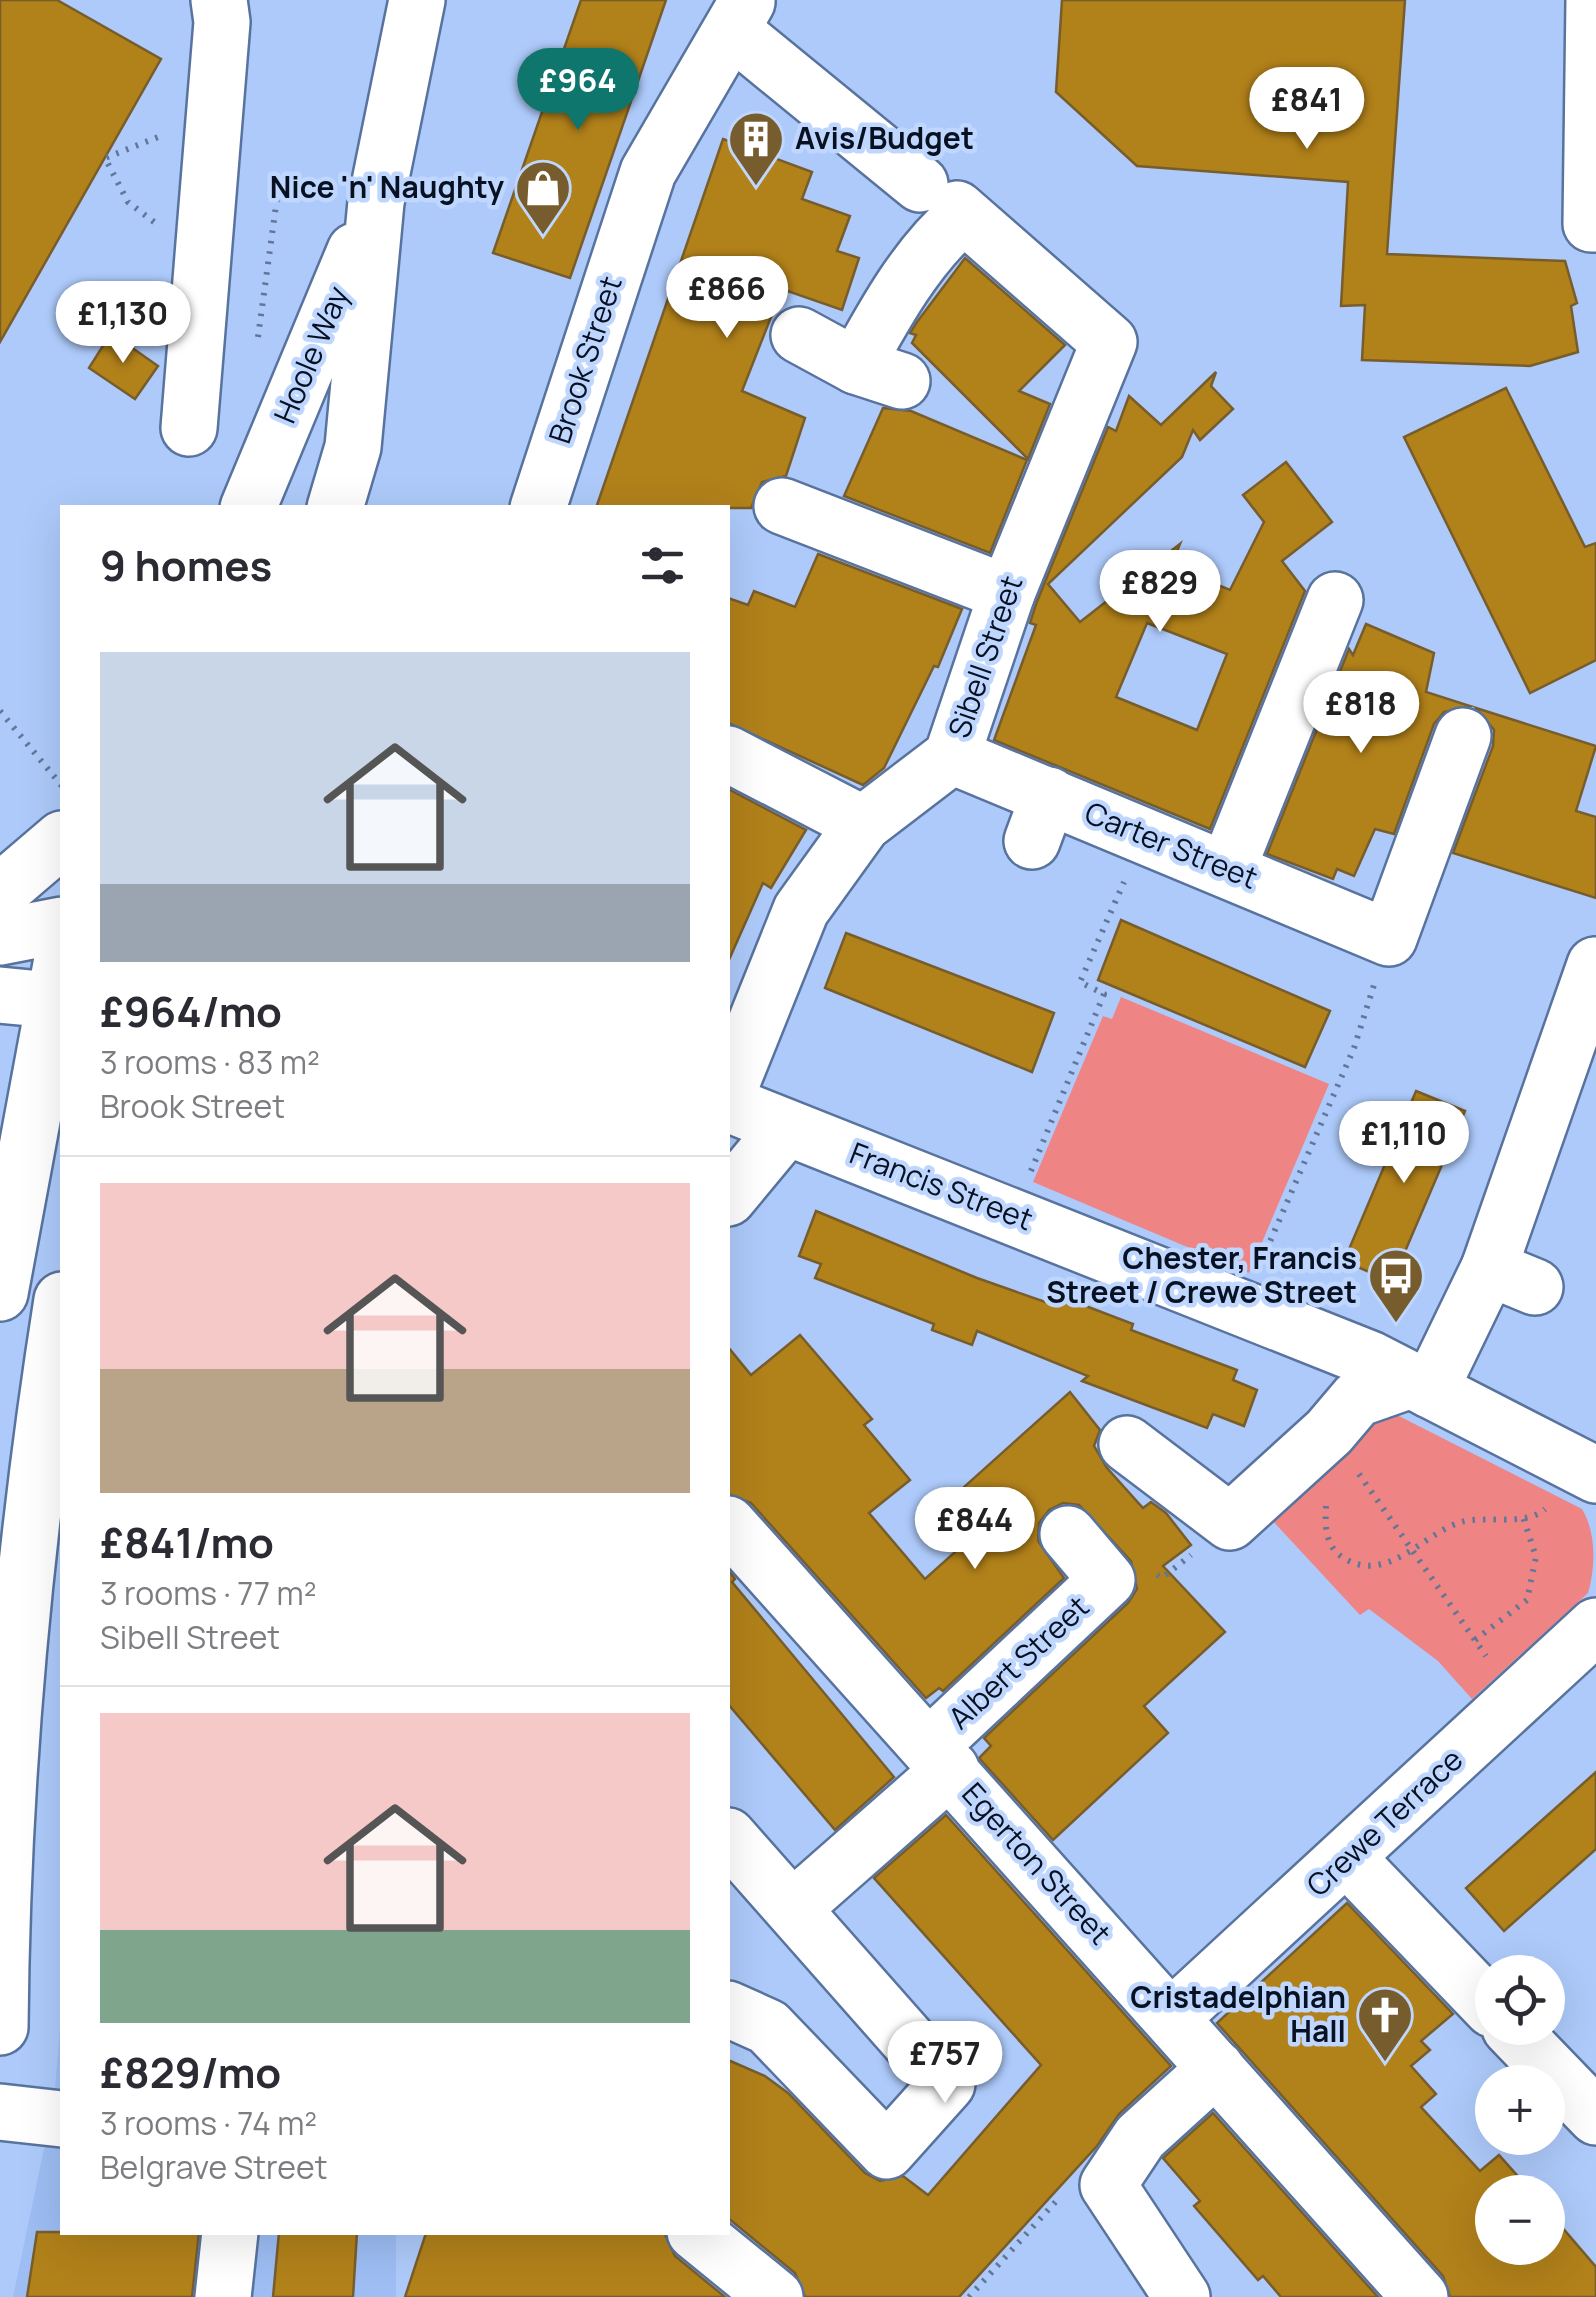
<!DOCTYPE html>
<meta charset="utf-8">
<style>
body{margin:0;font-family:Manrope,sans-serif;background:#f7f7f7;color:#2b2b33;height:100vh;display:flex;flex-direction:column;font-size:38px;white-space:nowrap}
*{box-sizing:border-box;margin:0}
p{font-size:32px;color:#7c7c81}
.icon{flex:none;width:55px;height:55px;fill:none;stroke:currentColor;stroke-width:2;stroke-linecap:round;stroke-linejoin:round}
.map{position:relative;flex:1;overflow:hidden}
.details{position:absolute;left:60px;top:505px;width:670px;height:1730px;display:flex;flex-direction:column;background:#fff;border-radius:0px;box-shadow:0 10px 40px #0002}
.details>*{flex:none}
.fabs{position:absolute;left:1475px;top:1955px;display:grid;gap:20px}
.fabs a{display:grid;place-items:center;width:90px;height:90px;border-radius:50%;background:#fff;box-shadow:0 10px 40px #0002;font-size:50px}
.price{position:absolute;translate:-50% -85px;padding:0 22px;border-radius:35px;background:#fff;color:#222;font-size:32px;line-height:65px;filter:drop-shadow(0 2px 5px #0008)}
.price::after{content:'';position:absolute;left:50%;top:60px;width:30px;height:22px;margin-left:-15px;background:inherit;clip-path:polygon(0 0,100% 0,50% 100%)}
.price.current{background:#0f766e;color:#fff}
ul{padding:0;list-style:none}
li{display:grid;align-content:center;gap:20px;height:530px;padding:0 40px}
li+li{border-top:2px solid #e1e1e2}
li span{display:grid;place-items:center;height:310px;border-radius:0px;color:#555}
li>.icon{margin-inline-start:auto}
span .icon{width:180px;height:180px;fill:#fffc;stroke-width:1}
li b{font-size:42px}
h2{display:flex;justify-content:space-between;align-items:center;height:120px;padding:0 40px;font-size:42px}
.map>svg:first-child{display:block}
</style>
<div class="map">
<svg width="1596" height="2297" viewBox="0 0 1596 2297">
<rect width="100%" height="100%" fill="#adcafa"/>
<path fill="#9dbdf3" d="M62 2004V2232L396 2233V2297H13L54 2101Z"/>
<g fill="#ef8485">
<path d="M1121 997 1329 1084 1249 1273 1033 1182 1103 1016 1112 1019Z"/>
<path d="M1361 1411 1393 1413 1582 1509C1596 1532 1596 1566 1588 1593L1472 1699 1438 1661 1369 1609 1360 1615 1258 1505Z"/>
</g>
<g fill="#b1811a" stroke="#785d2c" stroke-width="2.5" fill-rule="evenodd">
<path d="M0 0H57L161 59 0 342Z"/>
<path d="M581 0H666L570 278 493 253Z"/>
<path d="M1062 0H1405L1387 254 1565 261 1577 303 1571 306 1578 352 1530 366 1362 360 1365 305 1341 306 1348 182 1137 166 1056 92Z"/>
<path d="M723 139 812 172 802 199 850 216 837 251 859 258 842 310 782 289 742 391 805 418 786 476 762 482 751 508H596Z"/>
<path d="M965 258 1065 345 1019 391 1050 404 1028 459 912 343 916 335 910 333 917 322Z"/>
<path d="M111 333 158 366 135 399 89 368Z"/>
<path d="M1216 372 1211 386 1233 409 1200 440 1193 430 1182 457 1048 584 1080 622 1180 544 1171 566 1230 590 1264 522 1243 495 1286 462 1332 522 1282 561 1305 591 1210 829 994 740 1036 625 1030 623 1036 604 1108 427 1116 431 1129 396 1161 425ZM1147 623 1227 654 1197 730 1116 697Z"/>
<path d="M1506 388 1585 547 1596 543V660L1530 693 1404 437Z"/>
<path d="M883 408 911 411 1027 460 990 553 844 496Z"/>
<path d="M818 554 962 609 938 667 934 666 884 768 863 785 728 723V598L748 605 754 591 795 607Z"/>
<path d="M1366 624 1434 653 1426 692 1470 706 1444 712 1434 724 1394 834 1375 829 1354 876 1337 869 1333 879 1267 854 1349 649 1353 655Z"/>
<path d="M1476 708 1596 746 1576 811 1596 817V898L1453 853 1493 746 1494 730Z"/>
<path d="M728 789 806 830 771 888 763 883 728 962Z"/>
<path d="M1121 920 1330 1011 1305 1067 1098 980Z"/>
<path d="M846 933 1054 1013 1032 1072 825 988Z"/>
<path d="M1416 1091 1465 1111 1392 1282 1344 1261Z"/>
<path d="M816 1211 977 1278 1048 1303 1052 1293 1133 1324 1131 1330 1237 1370 1233 1380 1257 1390 1244 1426 1213 1414 1207 1428 1082 1381 1088 1376 977 1331 972 1345 932 1330 934 1324 815 1278 821 1264 799 1256Z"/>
<path d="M800 1335 872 1419 864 1425 910 1480 869 1513 925 1579 982 1528 954 1496 1070 1392 1100 1430 1094 1446 1107 1468 1143 1508 1151 1502 1166 1513 1191 1545 1163 1566 1225 1632 1144 1706 1168 1733 1053 1840 979 1758 991 1746 984 1738 1128 1603 1137 1589 1131 1561 1079 1505 1063 1503 1049 1510 1039 1523 1038 1541 1064 1578 943 1691 939 1688 926 1698 751 1503 728 1494V1347L751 1375Z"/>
<path d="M728 1570 735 1579 732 1582 894 1777 835 1830 728 1704Z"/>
<path d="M1596 1772V1849L1504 1931 1466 1888Z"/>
<path d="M946 1815 1171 2066 1119 2114 1097 2146 959 2297H805L795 2273 728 2218V2060L765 2076 788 2093 865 2173 880 2181 903 2176 928 2195 1041 2065 874 1878Z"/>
<path d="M1347 1903 1453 2014 1421 2041 1430 2050 1411 2066 1436 2094 1421 2107 1480 2171 1499 2155 1532 2192H1492V2248H1548V2211L1596 2267V2297H1450L1443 2276 1217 2023Z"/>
<path d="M1213 2113 1378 2297H1281L1263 2276 1258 2280 1194 2206 1200 2201 1163 2158Z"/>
<path d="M37 2232H199L192 2297H27Z"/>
<path d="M279 2232H357L353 2297H273Z"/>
<path d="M664 2232 675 2256 725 2297H405L426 2233Z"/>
</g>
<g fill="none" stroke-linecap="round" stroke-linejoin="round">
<g stroke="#58739e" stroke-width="60">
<g id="minor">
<path d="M1594 0 1591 224H1596"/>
<path d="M733 31 920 184"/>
<path d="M799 335 856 366C885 313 917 255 963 216"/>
<path d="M856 366 902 381"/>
<path d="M189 428 222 22 219 0"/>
<path d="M782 506 1007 593"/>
<path d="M538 508 648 172 747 2"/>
<path d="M728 754 863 824"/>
<path d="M952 756 1389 938 1463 736"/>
<path d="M1032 841 1049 795"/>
<path d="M1228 868 1335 600"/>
<path d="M0 892 62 839"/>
<path d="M0 937 62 925"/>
<path d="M0 995 62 1001"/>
<path d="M728 1092 801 910 863 824 952 756 1007 593 1109 342 957 209"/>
<path d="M728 1104 1370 1359 1596 1475"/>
<path d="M728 1198 786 1128"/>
<path d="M1489 1268 1535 1287"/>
<path d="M1430 1390 1489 1268 1595 965"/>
<path d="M1127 1444 1230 1522 1329 1432 1357 1399 1411 1380"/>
<path d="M728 1524 1420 2297"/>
<path d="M929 1747 1107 1580 1068 1534"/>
<path d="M728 1836 947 2084 887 2151 768 2027 728 2009"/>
<path d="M1348 1859 1492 2009"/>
<path d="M793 1908 951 1769"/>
<path d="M1172 2017 1596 1626"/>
<path d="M1510 2028 1596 2117"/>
<path d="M0 2112 62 2119"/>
<path d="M695 2232 775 2297"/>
<path d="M223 2297 230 2232"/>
<path d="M1182 2297 1108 2185 1140 2137 1216 2068"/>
</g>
</g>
<g stroke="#58739e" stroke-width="60">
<g id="highway">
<path d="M248 508 355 251"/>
<path d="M335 508 353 447 376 202 417 0"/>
<path d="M0 1293 62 959"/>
<path d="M0 2027C2 1782 24 1541 62 1300"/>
</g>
</g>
<g stroke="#627798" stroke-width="6" stroke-dasharray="2.5 8" stroke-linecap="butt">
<path d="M154 222 128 202 105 158 161 136"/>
<path d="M258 337 277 198 261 196"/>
<path d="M0 711 62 786"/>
<path d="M1031 1171 1104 994 1080 982 1124 882"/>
<path d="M1262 1260 1354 1048 1374 985"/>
<path d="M1359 1474 1486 1656"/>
<path d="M1326 1506C1325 1527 1325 1549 1347 1560 1389 1582 1423 1534 1461 1522 1486 1515 1525 1527 1545 1509"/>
<path d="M1157 1575 1162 1578 1191 1555"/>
<path d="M1475 1640 1527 1600 1536 1557 1523 1517"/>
<path d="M969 2297 1059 2198"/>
</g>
<use href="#minor" stroke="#fff" stroke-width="55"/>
<use href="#highway" stroke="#fff" stroke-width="55"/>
</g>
<defs>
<g id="building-pin" transform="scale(2.875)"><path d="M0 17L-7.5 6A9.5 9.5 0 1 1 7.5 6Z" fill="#775d2e" stroke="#bfd7fe"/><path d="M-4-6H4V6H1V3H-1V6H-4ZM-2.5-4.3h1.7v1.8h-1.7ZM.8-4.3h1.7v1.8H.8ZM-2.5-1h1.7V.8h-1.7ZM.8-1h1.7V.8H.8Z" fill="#fff"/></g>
<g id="shop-pin" transform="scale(2.875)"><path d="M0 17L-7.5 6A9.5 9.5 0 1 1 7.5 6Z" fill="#775d2e" stroke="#bfd7fe"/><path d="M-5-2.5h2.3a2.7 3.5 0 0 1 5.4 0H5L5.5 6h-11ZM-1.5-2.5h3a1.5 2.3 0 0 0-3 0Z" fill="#fff"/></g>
<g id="bus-pin" transform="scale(2.875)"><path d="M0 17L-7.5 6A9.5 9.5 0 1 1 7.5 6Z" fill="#775d2e" stroke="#bfd7fe"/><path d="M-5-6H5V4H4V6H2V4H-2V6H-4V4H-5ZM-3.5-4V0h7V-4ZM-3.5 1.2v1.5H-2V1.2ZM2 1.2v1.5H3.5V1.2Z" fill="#fff"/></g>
<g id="church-pin" transform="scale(2.875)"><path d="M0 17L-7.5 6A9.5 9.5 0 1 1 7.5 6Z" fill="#775d2e" stroke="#bfd7fe"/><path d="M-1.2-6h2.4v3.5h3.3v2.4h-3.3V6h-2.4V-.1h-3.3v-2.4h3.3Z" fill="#fff"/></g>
</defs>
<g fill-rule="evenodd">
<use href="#building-pin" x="756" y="139"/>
<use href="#shop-pin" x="543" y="188"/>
<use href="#bus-pin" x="1396" y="1276"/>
<use href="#church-pin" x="1385" y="2015"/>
</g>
<g text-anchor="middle" stroke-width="9" stroke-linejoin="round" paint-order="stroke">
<g font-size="30" font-weight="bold" fill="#071121" stroke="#bfd7fe" text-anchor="end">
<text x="795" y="149" text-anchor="start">Avis/Budget</text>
<text x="504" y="198">Nice 'n' Naughty</text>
<text x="1357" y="1269">Chester, Francis<tspan x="1357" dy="34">Street / Crewe Street</tspan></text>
<text x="1346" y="2008">Cristadelphian<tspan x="1346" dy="34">Hall</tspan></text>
</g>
<g font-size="30" fill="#071121" stroke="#bfd7fe">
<text transform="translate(312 355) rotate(-67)" y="10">Hoole Way</text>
<text transform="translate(586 360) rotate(-72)" y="10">Brook Street</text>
<text transform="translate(986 657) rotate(-71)" y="10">Sibell Street</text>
<text transform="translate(1171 846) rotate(22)" y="10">Carter Street</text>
<text transform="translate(941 1187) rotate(21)" y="10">Francis Street</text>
<text transform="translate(1019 1663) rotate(-43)" y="10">Albert Street</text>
<text transform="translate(1385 1823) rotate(-43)" y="10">Crewe Terrace</text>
<text transform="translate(1036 1864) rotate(48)" y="10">Egerton Street</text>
</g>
</g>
</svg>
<div class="fabs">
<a><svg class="icon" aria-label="locate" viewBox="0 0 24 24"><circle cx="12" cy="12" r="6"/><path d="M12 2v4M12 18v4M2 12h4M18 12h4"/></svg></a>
<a>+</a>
<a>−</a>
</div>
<b class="price current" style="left:578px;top:133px">£964</b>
<b class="price" style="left:1307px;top:152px">£841</b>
<b class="price" style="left:727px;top:341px">£866</b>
<b class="price" style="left:123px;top:366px">£1,130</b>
<b class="price" style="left:1160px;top:635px">£829</b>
<b class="price" style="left:1361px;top:756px">£818</b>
<b class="price" style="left:1404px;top:1186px">£1,110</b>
<b class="price" style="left:975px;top:1572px">£844</b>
<b class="price" style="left:945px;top:2106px">£757</b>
<section class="details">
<h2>9 homes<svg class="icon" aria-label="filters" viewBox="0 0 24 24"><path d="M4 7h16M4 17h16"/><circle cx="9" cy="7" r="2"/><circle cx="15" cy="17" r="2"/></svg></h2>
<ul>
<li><span style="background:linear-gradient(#c9d6e8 75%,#9aa5b1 0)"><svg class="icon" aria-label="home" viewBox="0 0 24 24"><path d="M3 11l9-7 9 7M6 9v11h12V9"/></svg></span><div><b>£964/mo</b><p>3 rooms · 83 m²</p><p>Brook Street</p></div></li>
<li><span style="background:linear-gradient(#f6c9c9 60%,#b9a48a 0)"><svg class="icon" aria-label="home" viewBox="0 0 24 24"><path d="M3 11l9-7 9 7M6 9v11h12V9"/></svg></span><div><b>£841/mo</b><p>3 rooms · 77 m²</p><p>Sibell Street</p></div></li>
<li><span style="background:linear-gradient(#f6c9c9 70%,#7fa58c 0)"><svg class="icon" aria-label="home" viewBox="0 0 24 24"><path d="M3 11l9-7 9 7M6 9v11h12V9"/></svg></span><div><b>£829/mo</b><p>3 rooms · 74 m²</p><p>Belgrave Street</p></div></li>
</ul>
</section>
</div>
